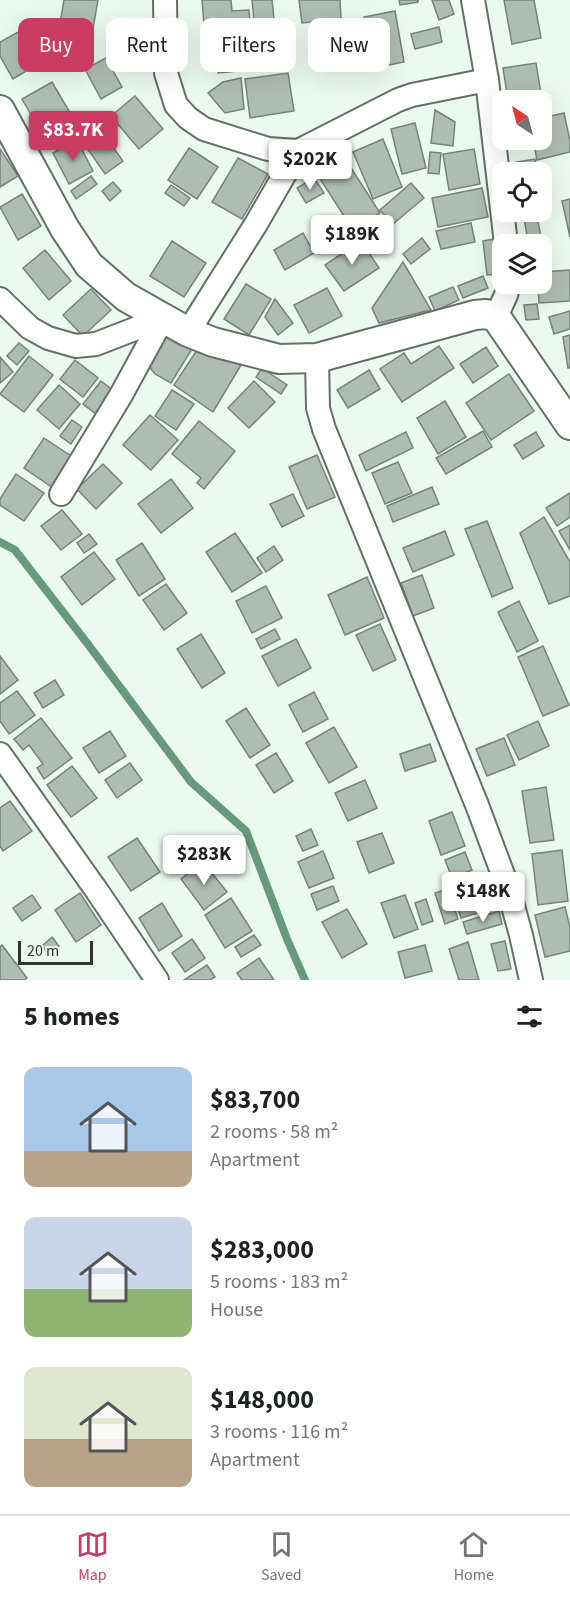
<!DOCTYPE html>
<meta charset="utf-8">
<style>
body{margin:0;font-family:"Source Sans 3",sans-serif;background:#f2f2f2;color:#202124;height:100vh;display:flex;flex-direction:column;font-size:22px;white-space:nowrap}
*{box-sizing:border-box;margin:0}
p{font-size:20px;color:#757577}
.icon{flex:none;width:33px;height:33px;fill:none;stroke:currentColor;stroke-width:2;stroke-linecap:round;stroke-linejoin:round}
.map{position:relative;height:980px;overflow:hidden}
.drawer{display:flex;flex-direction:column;background:#fff;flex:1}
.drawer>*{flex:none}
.guide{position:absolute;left:18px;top:18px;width:534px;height:54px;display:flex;gap:12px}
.needle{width:39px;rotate:324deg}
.buttons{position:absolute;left:492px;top:90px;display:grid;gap:12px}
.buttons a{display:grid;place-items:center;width:60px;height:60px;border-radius:12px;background:#fff;box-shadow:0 6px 24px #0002;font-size:30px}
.scale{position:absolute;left:18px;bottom:15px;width:75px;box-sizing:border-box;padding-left:6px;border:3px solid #303632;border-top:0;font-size:16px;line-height:21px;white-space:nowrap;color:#303632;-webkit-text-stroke:4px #ebfaf0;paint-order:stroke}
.price{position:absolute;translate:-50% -51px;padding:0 14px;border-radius:6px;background:#fff;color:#222;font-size:20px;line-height:39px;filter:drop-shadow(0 2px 3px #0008)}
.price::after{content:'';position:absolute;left:50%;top:36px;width:18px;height:14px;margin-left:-9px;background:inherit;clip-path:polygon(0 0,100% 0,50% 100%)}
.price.on{background:#cb3c62;color:#fff}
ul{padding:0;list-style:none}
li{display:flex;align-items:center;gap:18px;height:150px;padding:0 24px}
li span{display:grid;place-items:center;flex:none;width:168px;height:120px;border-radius:12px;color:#555}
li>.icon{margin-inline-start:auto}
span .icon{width:72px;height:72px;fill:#fffc;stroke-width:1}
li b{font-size:26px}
h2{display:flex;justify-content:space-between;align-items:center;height:72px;padding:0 24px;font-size:26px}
.tag{padding:0 21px;border-radius:12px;background:#fff;box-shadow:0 6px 24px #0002;font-size:21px;line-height:54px}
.tag.on{background:#cb3c62;color:#fff}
.tab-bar{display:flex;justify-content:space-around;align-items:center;height:84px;border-top:2px solid #e0e0e0;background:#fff;font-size:16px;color:#757577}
.tab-bar a{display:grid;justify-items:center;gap:3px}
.tab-bar .on{color:#cb3c62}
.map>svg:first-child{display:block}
</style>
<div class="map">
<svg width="570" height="980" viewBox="0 0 570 980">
<rect width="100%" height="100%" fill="#ebfaf0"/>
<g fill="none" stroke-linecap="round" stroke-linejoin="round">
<path stroke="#67997d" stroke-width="8" d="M0 542 15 550 87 643 191 782 246 831 287 939 305 980"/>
</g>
<g fill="#aebdb4" stroke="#76837b" stroke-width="1.5">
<path d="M64 0H98L91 40 58 35Z"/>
<path d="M202 0H231L232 11 249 10 250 21 204 25Z"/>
<path d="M252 0H272L274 19 254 21Z"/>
<path d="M299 0H340L341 19 302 23Z"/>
<path d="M399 0H418V2L400 5Z"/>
<path d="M432 0H449L454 14 439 20Z"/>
<path d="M504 0H534L541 38 512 44Z"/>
<path d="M395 11 404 62 374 68 364 17Z"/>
<path d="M439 27 442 42 415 49 411 34Z"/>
<path d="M20 31 38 64 13 79 0 56V42Z"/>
<path d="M246 31 249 70 218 73 215 34Z"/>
<path d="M106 58 122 87 101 99 85 69Z"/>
<path d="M536 63 543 106H542V100H508L503 68Z"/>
<path d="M288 73 294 111 250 118 245 79Z"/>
<path d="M241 78 244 109 225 113 208 93 223 82Z"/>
<path d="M52 82 76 123 46 141 22 99Z"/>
<path d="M135 96 163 129 139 149 111 116Z"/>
<path d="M435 110 455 122 453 146 431 143Z"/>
<path d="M564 113 570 141V152L537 160 533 140H542V118Z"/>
<path d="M415 123 426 168 402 174 391 129Z"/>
<path d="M102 132 123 161 105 174 85 145Z"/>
<path d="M383 139 402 187 373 199 353 152Z"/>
<path d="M77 140 93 171 69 184 53 153Z"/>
<path d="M189 148 218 167 197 199 168 180Z"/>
<path d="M0 149 18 176 0 187Z"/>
<path d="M474 149 480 184 449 190 443 154Z"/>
<path d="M430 152 441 153 439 174 428 173Z"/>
<path d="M344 157 380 213 353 230 317 174Z"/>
<path d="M238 158 268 174 242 219 212 202Z"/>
<path d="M535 159 537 172H518L516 162Z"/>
<path d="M91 176 97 184 76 199 71 191Z"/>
<path d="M314 178 324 193 306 203 297 188Z"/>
<path d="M113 182 121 191 110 201 102 191Z"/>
<path d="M411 183 424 198 393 224 380 210Z"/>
<path d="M171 185 190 198 184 206 165 193Z"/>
<path d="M482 188 488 217 438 227 432 198Z"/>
<path d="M22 194 41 226 18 240 0 207Z"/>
<path d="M570 199V237L562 201Z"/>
<path d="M381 216 386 223 365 237 360 230Z"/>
<path d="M537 216 541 238 528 241 524 218Z"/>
<path d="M471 223 475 242 441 249 436 231Z"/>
<path d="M303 233 314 253 285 270 274 250Z"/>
<path d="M422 238 430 249 411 264 403 254Z"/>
<path d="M494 239 498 274 487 275 483 241Z"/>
<path d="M172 241 206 263 184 297 150 276Z"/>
<path d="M361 241 379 268 344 291 325 265Z"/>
<path d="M45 250 71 281 49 300 23 268Z"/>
<path d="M403 262 431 310 379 323 372 308Z"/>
<path d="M570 270V301L539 303 538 284H542V272Z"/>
<path d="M483 276 488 288 463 298 458 286Z"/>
<path d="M246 284 271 299 249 335 224 319Z"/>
<path d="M453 287 459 300 435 311 429 297Z"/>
<path d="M327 288 342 316 309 333 294 305Z"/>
<path d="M91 289 111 310 83 336 63 315Z"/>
<path d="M275 299 293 323 278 335 265 317Z"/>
<path d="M537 304 539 319 526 320 524 305Z"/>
<path d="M570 311V329L554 334 549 317Z"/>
<path d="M166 331 195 344 171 383 155 374 147 364Z"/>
<path d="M570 335V368H568L563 337Z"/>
<path d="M19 343 29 351 17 365 7 356Z"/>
<path d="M439 346 454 368 402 402 380 369 404 353 411 364Z"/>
<path d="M199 347 241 365 213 412 174 385Z"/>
<path d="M486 347 498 366 473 383 460 364Z"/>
<path d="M29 356 53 375 24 412 0 394Z"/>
<path d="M0 357 13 372 0 383Z"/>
<path d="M75 360 98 378 83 397 60 379Z"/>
<path d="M262 368 287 385 281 394 256 377Z"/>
<path d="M369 370 380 389 348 408 337 390Z"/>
<path d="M509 374 534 411 491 440 466 403Z"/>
<path d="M101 381 114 391 96 414 83 404Z"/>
<path d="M254 381 275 402 249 428 228 408Z"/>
<path d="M59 385 80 404 59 429 37 410Z"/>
<path d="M172 390 194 404 176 430 155 416Z"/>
<path d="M445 401 466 437 438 454 417 418Z"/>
<path d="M150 415 178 440 151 470 123 445Z"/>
<path d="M72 420 82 427 71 444 60 436Z"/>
<path d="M199 421 235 451 204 489 197 483 201 478 172 454Z"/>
<path d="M483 431 492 447 446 474 436 458Z"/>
<path d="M406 432 413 448 366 471 359 455Z"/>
<path d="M536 432 544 446 523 459 514 445Z"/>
<path d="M44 438 74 458 53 488 24 468Z"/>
<path d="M317 455 335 497 307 509 289 467Z"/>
<path d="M398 462 412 493 385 504 372 473Z"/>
<path d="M103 464 122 483 96 509 77 489Z"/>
<path d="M16 474 44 493 24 521 0 505V499Z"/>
<path d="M171 479 193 508 161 533 138 504Z"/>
<path d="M432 487 439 504 393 522 387 506Z"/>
<path d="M570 493V517L557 526 546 508Z"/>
<path d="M293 494 304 516 282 527 270 504Z"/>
<path d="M62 510 82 534 61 550 41 526Z"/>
<path d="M544 517 570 562V596L549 604 520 533Z"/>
<path d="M487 521 513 588 492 597 465 529Z"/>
<path d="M570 525V550L559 531Z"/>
<path d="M445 531 454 555 413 572 403 548Z"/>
<path d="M235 533 262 573 232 592 206 552Z"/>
<path d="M89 534 97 544 84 553 77 543Z"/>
<path d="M142 543 165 579 139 596 116 560Z"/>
<path d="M274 546 283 560 266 572 257 558Z"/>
<path d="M94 552 115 579 82 605 61 577Z"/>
<path d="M422 575 434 608 413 616 401 583Z"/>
<path d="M367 577 384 618 345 635 328 595Z"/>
<path d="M166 584 187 613 164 630 143 600Z"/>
<path d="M266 586 282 618 252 633 236 601Z"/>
<path d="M519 601 538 641 517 652 498 612Z"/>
<path d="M380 624 396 660 373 671 356 635Z"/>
<path d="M275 629 280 639 261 649 256 639Z"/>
<path d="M201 634 225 673 202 688 177 649Z"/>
<path d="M296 639 311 668 278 686 262 656Z"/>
<path d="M543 646 569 705 543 716 518 657Z"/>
<path d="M0 656 18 680 0 694Z"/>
<path d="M55 680 64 695 43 708 34 693Z"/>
<path d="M17 691 35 715 9 734 0 721V703Z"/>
<path d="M314 692 328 719 303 732 289 705Z"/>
<path d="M246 708 270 745 250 758 226 721Z"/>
<path d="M41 718 72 758 44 779 37 768 43 764 29 745 23 750 14 739Z"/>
<path d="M538 721 549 746 519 760 507 735Z"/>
<path d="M334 727 357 767 329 783 306 743Z"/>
<path d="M110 731 126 756 99 773 83 748Z"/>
<path d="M504 738 515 765 487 776 476 749Z"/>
<path d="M430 744 436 761 405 771 400 754Z"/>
<path d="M276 753 293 781 274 793 256 765Z"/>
<path d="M130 763 142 780 117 798 105 780Z"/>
<path d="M72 766 97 798 71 817 47 785Z"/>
<path d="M365 780 377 808 348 821 335 793Z"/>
<path d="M546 787 554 840 530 843 522 791Z"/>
<path d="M10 801 32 831 3 851 0 846V808Z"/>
<path d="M452 812 465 846 441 855 429 821Z"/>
<path d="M311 829 318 845 303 851 296 836Z"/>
<path d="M382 833 394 863 369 873 357 842Z"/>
<path d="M137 838 160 872 131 891 108 857Z"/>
<path d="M562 850 568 901 538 905 532 854Z"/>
<path d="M323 851 334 878 309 888 298 862Z"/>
<path d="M465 852 472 870 452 878 445 860Z"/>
<path d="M203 862 227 892 204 910 181 879Z"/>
<path d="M487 874 497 907 461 918 451 886Z"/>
<path d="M333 886 339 901 317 910 311 894Z"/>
<path d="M448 889 458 919 445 924 435 893Z"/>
<path d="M80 893 101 925 76 942 55 910Z"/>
<path d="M32 895 41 908 22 921 13 908Z"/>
<path d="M405 895 418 929 394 938 381 903Z"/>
<path d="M231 898 252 931 225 948 205 915Z"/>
<path d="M426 899 433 921 422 925 415 903Z"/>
<path d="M162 903 182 936 159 951 139 918Z"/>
<path d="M565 907 570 927V951L545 957 535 915Z"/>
<path d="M347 909 367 944 342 958 322 922Z"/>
<path d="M499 911 502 924 467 934 463 922Z"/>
<path d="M254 935 261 945 241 957 235 947Z"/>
<path d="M52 937 59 946 48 954 42 946Z"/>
<path d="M192 939 205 958 185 972 172 953Z"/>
<path d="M505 941 511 969 498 971 491 944Z"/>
<path d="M468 942 479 980H459L449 949Z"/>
<path d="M2 945 27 978 25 980H0V947Z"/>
<path d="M425 945 432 971 405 978 398 952Z"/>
<path d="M259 958 274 980H242L237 973Z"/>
<path d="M207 965 215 977 210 980H184Z"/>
</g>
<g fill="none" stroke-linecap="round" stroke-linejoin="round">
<g stroke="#637068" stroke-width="26">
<g id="minor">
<path d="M165 0 166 73 176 105 188 118 204 129 268 149 298 151 398 100 412 95 487 80"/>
<path d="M473 0 487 80 506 244"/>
<path d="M0 299 30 328 48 338 76 346 96 344 163 318"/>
<path d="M496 317 506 295 509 284"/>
<path d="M188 332 256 224 298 151"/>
<path d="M317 358 318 408 324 429 477 805 508 888 521 935 531 980"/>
<path d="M61 494 121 395 163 318"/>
<path d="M0 754 97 891 157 980"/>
</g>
</g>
<g stroke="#637068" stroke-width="32">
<path id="tertiary" d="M0 110 65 229 89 265 126 297 188 332 213 342 279 359 317 358 475 315 486 314 496 317 570 425"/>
</g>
<use href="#minor" stroke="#fff" stroke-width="22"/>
<use href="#tertiary" stroke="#fff" stroke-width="28"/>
</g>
</svg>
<div class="buttons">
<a><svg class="needle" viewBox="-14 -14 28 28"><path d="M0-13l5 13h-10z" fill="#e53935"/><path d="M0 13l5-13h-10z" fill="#757577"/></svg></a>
<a><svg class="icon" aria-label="locate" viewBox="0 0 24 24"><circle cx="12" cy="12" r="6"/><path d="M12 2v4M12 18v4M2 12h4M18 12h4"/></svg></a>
<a><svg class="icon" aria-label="layers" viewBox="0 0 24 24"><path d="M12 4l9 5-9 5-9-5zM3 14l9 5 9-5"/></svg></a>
</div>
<div class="scale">20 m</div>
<b class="price on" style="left:73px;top:162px">$83.7K</b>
<b class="price" style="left:310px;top:191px">$202K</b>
<b class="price" style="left:352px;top:266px">$189K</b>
<b class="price" style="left:204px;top:886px">$283K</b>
<b class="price" style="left:483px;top:923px">$148K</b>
<div class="guide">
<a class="tag on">Buy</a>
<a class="tag">Rent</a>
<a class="tag">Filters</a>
<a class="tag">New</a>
</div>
</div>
<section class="drawer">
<h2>5 homes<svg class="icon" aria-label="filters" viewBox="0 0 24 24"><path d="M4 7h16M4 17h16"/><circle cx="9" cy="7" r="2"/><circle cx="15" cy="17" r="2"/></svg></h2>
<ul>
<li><span style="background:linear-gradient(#a9c7e8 70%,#b9a48a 0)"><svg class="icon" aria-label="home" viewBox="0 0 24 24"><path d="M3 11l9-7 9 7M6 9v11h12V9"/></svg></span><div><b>$83,700</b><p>2 rooms · 58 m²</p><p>Apartment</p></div></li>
<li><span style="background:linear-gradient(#c9d6e8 60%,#8fb573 0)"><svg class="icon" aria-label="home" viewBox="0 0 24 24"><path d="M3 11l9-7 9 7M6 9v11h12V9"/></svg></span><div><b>$283,000</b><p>5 rooms · 183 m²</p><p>House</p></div></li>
<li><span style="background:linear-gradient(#dfe7d0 60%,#b9a48a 0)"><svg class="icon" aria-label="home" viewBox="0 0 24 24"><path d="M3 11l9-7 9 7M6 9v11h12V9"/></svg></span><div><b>$148,000</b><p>3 rooms · 116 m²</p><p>Apartment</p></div></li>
</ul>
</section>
<nav class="tab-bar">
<a class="on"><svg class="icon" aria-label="map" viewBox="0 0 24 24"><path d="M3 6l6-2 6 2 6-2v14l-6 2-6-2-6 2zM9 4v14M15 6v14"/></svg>Map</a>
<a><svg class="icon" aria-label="saved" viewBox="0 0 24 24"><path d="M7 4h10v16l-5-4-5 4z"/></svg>Saved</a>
<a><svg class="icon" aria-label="home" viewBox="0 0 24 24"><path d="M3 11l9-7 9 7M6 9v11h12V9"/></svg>Home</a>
</nav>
